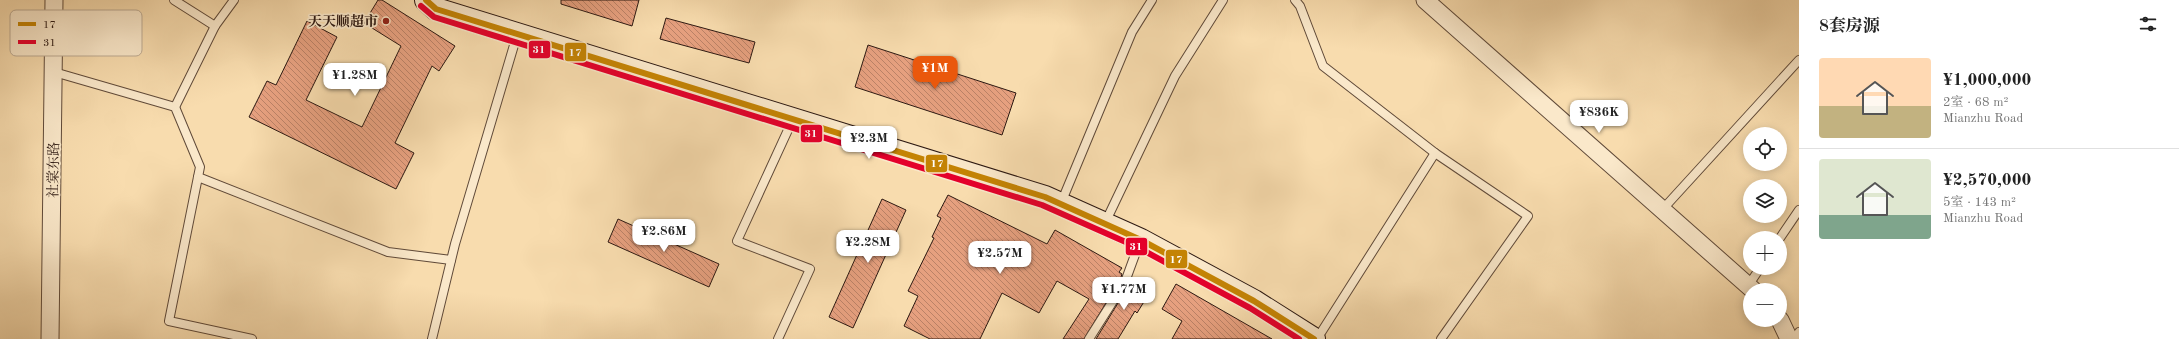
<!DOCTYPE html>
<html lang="zh">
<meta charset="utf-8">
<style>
body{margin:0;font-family:"Old Standard TT","Noto Serif SC",serif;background:#f6f6f6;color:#222;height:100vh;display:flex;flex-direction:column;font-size:15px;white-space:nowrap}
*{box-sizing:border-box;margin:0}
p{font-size:13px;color:#767676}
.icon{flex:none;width:22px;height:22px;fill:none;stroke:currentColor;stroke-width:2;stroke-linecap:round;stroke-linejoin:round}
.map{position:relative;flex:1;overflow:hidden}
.sheet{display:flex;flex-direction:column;background:#fff;width:380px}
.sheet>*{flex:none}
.buttons{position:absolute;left:1743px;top:127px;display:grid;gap:8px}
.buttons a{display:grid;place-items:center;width:44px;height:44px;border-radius:50%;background:#fff;box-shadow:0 2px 10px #0003;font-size:20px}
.price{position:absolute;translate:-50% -34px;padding:0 9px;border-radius:8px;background:#fff;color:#222;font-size:13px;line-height:26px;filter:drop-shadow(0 1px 2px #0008)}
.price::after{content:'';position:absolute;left:50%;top:24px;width:12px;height:9px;margin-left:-6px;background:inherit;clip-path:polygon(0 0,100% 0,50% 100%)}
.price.current{background:#ea580c;color:#fff}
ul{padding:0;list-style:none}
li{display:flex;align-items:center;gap:12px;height:100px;padding:0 20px}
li+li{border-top:1px solid #e0e0e0}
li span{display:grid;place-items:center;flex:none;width:112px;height:80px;border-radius:4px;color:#555}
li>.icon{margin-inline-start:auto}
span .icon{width:48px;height:48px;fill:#fffc;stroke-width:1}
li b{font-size:17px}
h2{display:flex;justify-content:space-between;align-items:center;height:48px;padding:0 20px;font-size:17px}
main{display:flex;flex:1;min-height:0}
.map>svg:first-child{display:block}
</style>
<main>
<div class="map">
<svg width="1799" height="339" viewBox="0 0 1799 339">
<defs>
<pattern id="building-back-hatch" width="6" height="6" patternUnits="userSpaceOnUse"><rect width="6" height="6" fill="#e6a07f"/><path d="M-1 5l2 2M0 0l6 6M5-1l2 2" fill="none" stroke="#bb8267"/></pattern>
</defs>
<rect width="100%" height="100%" fill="#f8dcae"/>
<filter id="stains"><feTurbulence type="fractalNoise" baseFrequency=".005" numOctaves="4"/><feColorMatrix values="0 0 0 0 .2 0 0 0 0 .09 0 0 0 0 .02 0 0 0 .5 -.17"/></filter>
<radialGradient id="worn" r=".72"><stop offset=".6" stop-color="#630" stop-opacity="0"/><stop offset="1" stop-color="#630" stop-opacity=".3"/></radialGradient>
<g fill="url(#building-back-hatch)" stroke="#2d1912">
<path d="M378 0H382L455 46 439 71 432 66 395 143 414 153 396 189 249 117 267 81 276 85 307 21 337 37 306 100 362 127 401 46 364 23Z"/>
<path d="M561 0H639L632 26 561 4Z"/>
<path d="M666 18 755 42 749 63 660 39Z"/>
<path d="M868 45 1016 93 1002 135 855 87Z"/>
<path d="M948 195 1047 244 1055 230 1122 268 1119 272 1122 274 1120 280 1084 339H1063L1089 299 1057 281 1039 313 1002 293 980 339H930L904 326 918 296 908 291 934 238 932 237 941 218 937 216Z"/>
<path d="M882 199 906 210 853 328 829 317Z"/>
<path d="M618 219 719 264 709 287 608 242Z"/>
<path d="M1132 280 1150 292 1137 313 1135 311 1118 339H1096Z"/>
<path d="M1176 284 1272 339H1172L1182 321 1162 309Z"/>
</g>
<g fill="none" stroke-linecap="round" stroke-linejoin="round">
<g stroke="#604a39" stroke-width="10">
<g id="lane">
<path d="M174 0 215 26"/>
<path d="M1295 0 1300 6 1323 66 1435 153 1528 216 1441 339"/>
<path d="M54 72 175 107 200 167 169 321 252 339"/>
<path d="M175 107 215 26 234 0"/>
<path d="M198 177 388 252 451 260"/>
<path d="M1061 203 1132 32 1152 0"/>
<path d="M1662 210 1799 60"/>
<path d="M1105 223 1175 76 1223 0"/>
<path d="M1780 238 1799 210"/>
<path d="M1748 286 1760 268"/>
<path d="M432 339 455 244 517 35"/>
<path d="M778 339 810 269 737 241 793 119"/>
<path d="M1089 339 1125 282 1140 241"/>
<path d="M1317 339 1435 153"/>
<path d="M1794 339 1799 332"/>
</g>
</g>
<g stroke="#604a39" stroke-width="19">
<g id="street">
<path d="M1425 0 1753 290"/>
<path d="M1780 320 1789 339"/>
<path d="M50 339 54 0"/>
</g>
</g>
<g stroke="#2d1912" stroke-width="24">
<path id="secondary" d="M426 0 436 9 1045 197 1141 240 1254 301 1314 339"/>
</g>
<use href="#lane" stroke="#fae8ca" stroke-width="8"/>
<use href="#street" stroke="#fae8ca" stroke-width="17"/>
<use href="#secondary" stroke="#fae8ca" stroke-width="22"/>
<g stroke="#fae8ca" stroke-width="9">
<path id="bus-1" d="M426 0 436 9 1045 197 1141 240 1254 301 1314 339"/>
</g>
<g stroke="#fae8ca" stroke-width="9">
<path id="bus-2" d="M421 6 434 17 1042 205 1137 247 1250 308 1299 339"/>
</g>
<use href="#bus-1" stroke="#c48304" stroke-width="6"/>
<use href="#bus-2" stroke="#e4002b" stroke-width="6"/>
</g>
<circle fill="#8f2418" stroke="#fae8ca" stroke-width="1.5" cx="386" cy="21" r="4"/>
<g text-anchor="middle" stroke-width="3.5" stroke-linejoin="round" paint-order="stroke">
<g font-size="14" font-weight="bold" fill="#2d1912" stroke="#fae8ca" text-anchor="end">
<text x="378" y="26">天天顺超市</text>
</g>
<g font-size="14" fill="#2d1912" stroke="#fae8ca">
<text transform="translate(53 170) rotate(-89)" y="5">社棠东路</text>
</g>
</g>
<rect x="10" y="10" width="132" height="46" rx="6" fill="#fae8ca" stroke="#bcaa93" stroke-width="1"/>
<rect x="18" y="22" width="18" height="4" fill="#c48304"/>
<rect x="18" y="40" width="18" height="4" fill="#e4002b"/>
<g font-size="11" fill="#2d1912">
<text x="43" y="28">17</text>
<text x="43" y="46">31</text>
</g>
<g stroke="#fae8ca" stroke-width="1.5">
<rect x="528" y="40" width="23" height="19" rx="4" fill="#e4002b"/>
<rect x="564" y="42" width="23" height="20" rx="4" fill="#c48304"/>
<rect x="800" y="124" width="23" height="19" rx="4" fill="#e4002b"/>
<rect x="925" y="154" width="23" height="19" rx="4" fill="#c48304"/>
<rect x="1125" y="237" width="23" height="19" rx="4" fill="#e4002b"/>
<rect x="1165" y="249" width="23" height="20" rx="4" fill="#c48304"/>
</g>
<g font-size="11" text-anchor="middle" font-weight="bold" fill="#fff">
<text x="539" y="53">31</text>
<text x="575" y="56">17</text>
<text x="811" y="137">31</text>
<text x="937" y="167">17</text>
<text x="1136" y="250">31</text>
<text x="1176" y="263">17</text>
</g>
<rect width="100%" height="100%" filter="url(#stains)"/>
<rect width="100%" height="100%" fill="url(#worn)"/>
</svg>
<div class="buttons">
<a><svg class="icon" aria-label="locate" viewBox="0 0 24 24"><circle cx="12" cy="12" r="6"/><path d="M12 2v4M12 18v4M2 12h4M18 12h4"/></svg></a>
<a><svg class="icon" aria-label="layers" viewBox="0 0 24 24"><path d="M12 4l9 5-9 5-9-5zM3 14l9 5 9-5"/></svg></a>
<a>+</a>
<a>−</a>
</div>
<b class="price current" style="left:935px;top:90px">¥1M</b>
<b class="price" style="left:355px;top:97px">¥1.28M</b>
<b class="price" style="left:1599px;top:134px">¥836K</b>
<b class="price" style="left:869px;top:160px">¥2.3M</b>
<b class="price" style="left:664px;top:253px">¥2.86M</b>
<b class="price" style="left:868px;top:264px">¥2.28M</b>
<b class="price" style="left:1000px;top:275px">¥2.57M</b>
<b class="price" style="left:1124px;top:311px">¥1.77M</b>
</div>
<section class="sheet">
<h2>8套房源<svg class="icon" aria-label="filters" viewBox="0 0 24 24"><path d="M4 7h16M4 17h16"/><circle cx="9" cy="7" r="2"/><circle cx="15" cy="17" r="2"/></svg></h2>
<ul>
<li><span style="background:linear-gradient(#ffd9b3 60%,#c2b280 0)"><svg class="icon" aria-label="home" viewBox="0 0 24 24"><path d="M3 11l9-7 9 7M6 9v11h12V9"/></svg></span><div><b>¥1,000,000</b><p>2室 · 68 m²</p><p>Mianzhu Road</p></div></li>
<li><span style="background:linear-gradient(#dfe7d0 70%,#7fa58c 0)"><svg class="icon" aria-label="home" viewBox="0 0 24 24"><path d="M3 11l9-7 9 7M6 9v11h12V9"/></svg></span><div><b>¥2,570,000</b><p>5室 · 143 m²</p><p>Mianzhu Road</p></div></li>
</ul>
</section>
</main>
